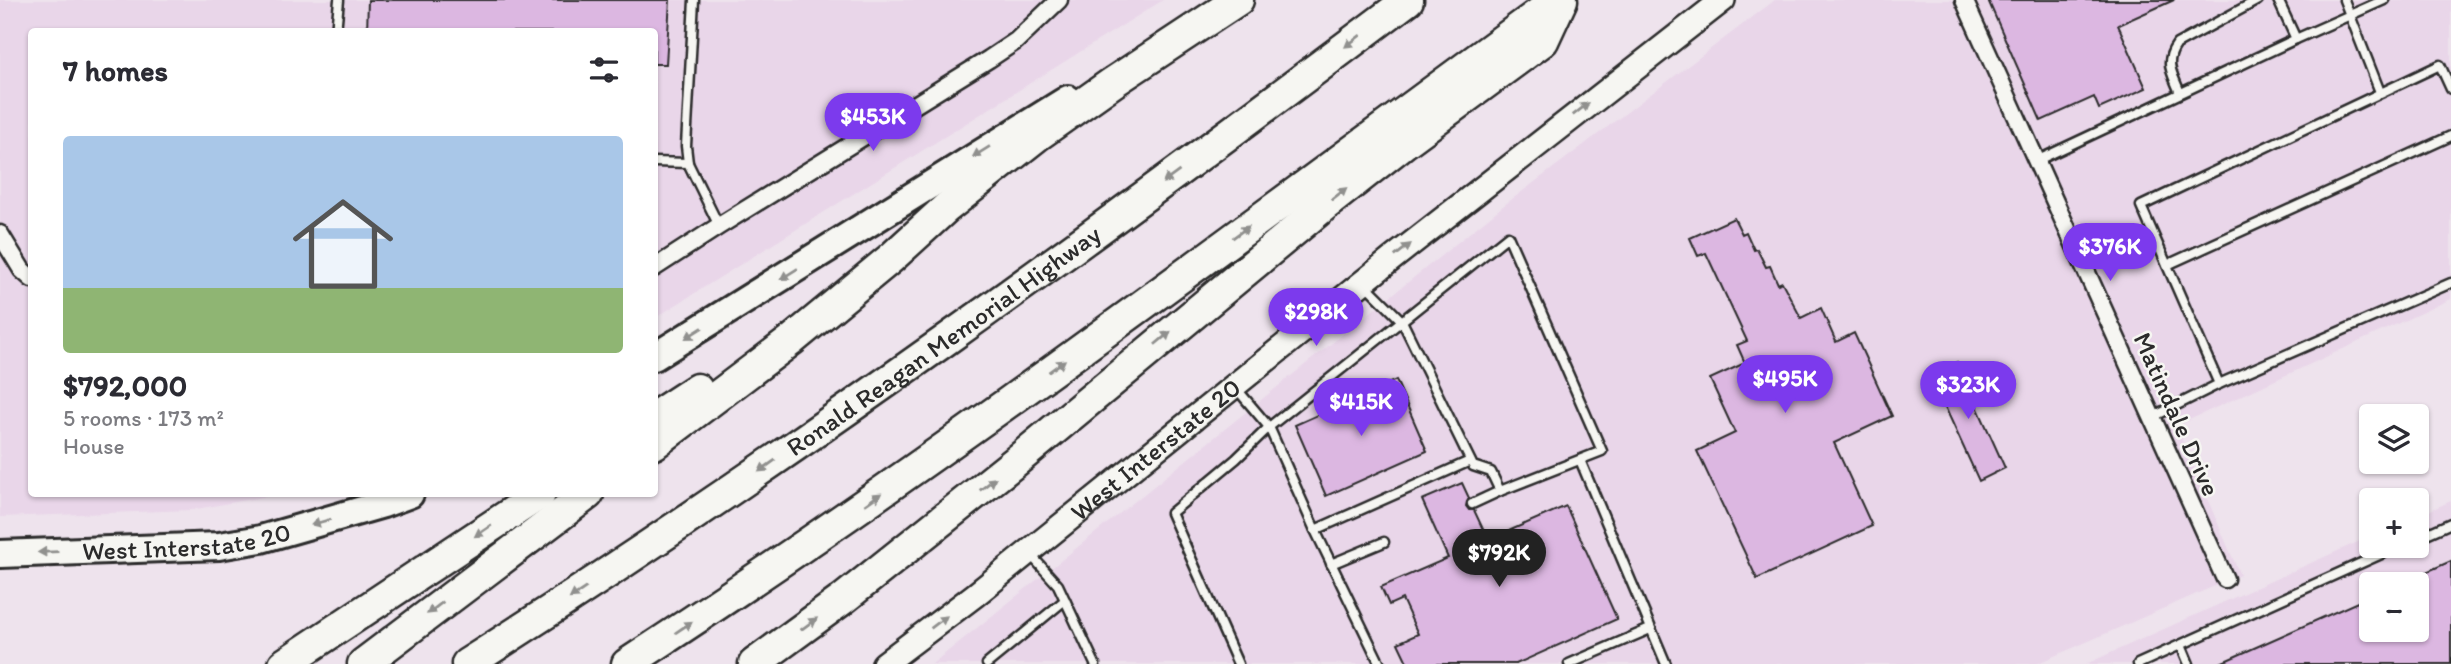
<!DOCTYPE html>
<meta charset="utf-8">
<style>
body{margin:0;font-family:Itim,sans-serif;background:#f2f2f3;color:#2b2b33;height:100vh;display:flex;flex-direction:column;font-size:26px;white-space:nowrap}
*{box-sizing:border-box;margin:0}
p{font-size:23px;color:#7c7c81}
.icon{flex:none;width:38px;height:38px;fill:none;stroke:currentColor;stroke-width:2;stroke-linecap:round;stroke-linejoin:round}
.map{position:relative;flex:1;overflow:hidden}
.sheet{position:absolute;left:28px;top:28px;width:630px;height:469px;display:flex;flex-direction:column;background:#fff;border-radius:7px;box-shadow:0 2px 5px #0004}
.sheet>*{flex:none}
.tools{position:absolute;left:2359px;top:404px;display:grid;gap:14px}
.tools a{display:grid;place-items:center;width:70px;height:70px;border-radius:7px;background:#fff;box-shadow:0 2px 5px #0004;font-size:35px}
.price{position:absolute;translate:-50% -60px;padding:0 16px;border-radius:24px;background:#7c3aed;color:#fff;font-size:23px;line-height:46px;filter:drop-shadow(0 2px 4px #0008)}
.price::after{content:'';position:absolute;left:50%;top:42px;width:21px;height:16px;margin-left:-10px;background:inherit;clip-path:polygon(0 0,100% 0,50% 100%)}
.price.active{background:#222;color:#fff}
ul{padding:0;list-style:none}
li{display:grid;align-content:center;gap:14px;height:371px;padding:0 35px}
li+li{border-top:2px solid #e1e1e2}
li span{display:grid;place-items:center;height:217px;border-radius:7px;color:#555}
li>.icon{margin-inline-start:auto}
span .icon{width:126px;height:126px;fill:#fffc;stroke-width:1}
li b{font-size:30px}
h2{display:flex;justify-content:space-between;align-items:center;height:84px;padding:0 35px;font-size:30px}
.map>svg:first-child{display:block}
</style>
<div class="map">
<svg width="2451" height="664" viewBox="0 0 2451 664">
<rect width="100%" height="100%" fill="#eee3ed"/>
<filter id="ink" filterUnits="userSpaceOnUse"><feTurbulence type="fractalNoise" baseFrequency=".0143" numOctaves="2"/><feDisplacementMap in="SourceGraphic" scale="14" xChannelSelector="R" yChannelSelector="G"/><feConvolveMatrix kernelMatrix="1 2 1 2 8 2 1 2 1" color-interpolation-filters="sRGB"/></filter>
<g filter="url(#ink)">
<g fill="#e9d6e9" fill-rule="evenodd">
<path d="M0 0H1163L655 318 654 32H32V494H279L191 510 0 517Z"/>
<path d="M1775 0H2451V299L2176 426 2240 575 2036 664H932L1503 206Z"/>
<path d="M2451 501V664H2086L2371 536V546H2417V516ZM2371 584H2417V630H2371Z"/>
</g>
<g fill="#dcb7e1" stroke="#2b2b2b" stroke-width="2">
<path d="M368 0H670L666 64H654V32H367Z"/>
<path d="M1988 0H2174L2118 25 2146 88 2099 109 2094 97 2041 121Z"/>
<path d="M1734 218 1742 234 1746 232 1754 250 1757 249 1766 267 1770 266 1778 284 1782 282 1801 318 1821 308 1836 342 1854 333 1892 416 1834 443 1872 526 1757 579 1697 451 1735 433 1710 379 1745 363 1737 345 1747 341 1706 253 1698 256 1690 238Z"/>
<path d="M1957 362 2005 468 1979 481 1930 374Z"/>
<path d="M1396 380 1427 451 1326 496 1295 425Z"/>
<path d="M1462 483 1469 498 1466 506 1469 510H1474L1488 540 1566 506 1617 619 1516 664H1408L1398 643 1418 634 1402 599 1389 605 1381 587 1448 558 1422 500Z"/>
<path d="M2451 561V664H2218L2371 596V630H2417V576Z"/>
</g>
<g fill="none" stroke-linecap="round" stroke-linejoin="round">
<g stroke="#2b2b2b" stroke-width="13">
<g id="lane">
<path d="M694 0 686 146 688 163 719 226"/>
<path d="M2278 0 2296 39 2384 0"/>
<path d="M2344 0 2380 92"/>
<path d="M336 32 339 0"/>
<path d="M2180 93C2173 74 2163 63 2177 44L2258 0"/>
<path d="M2036 161 2296 39"/>
<path d="M654 162 688 163"/>
<path d="M2167 265 2451 136"/>
<path d="M2219 384 2141 206 2440 65 2451 89"/>
<path d="M1236 388 1269 427 1315 530 1380 664"/>
<path d="M2153 417 2219 384 2451 283"/>
<path d="M1580 460 1666 664"/>
<path d="M1472 504 1500 491"/>
<path d="M1315 530 1470 461"/>
<path d="M2417 538 2451 523"/>
<path d="M1030 554 1058 585 1095 664"/>
<path d="M1331 564 1384 542"/>
<path d="M2181 645 2189 664"/>
<path d="M987 664 1065 600"/>
<path d="M1238 664 1171 513 1236 459 1269 427 1508 236 1602 451 1500 491 1491 472 1473 466 1402 321 1365 284"/>
<path d="M1569 664 1650 629"/>
<path d="M2138 664 2399 546"/>
</g>
</g>
<g stroke="#2b2b2b" stroke-width="21">
<g id="street">
<path d="M1964 0 2225 579"/>
<path d="M0 234 22 270 32 279"/>
<path d="M654 268 719 226 989 59 1016 41 1059 0"/>
</g>
</g>
<g stroke="#2b2b2b" stroke-width="28">
<g id="secondary">
<path id="s1" d="M884 664 975 595 1393 258 1723 0"/>
</g>
</g>
<g stroke="#2b2b2b" stroke-width="32">
<g id="primary">
<path d="M654 357 1068 99"/>
<path id="s2" d="M0 554 219 546 261 539 383 504 410 494"/>
</g>
</g>
<g stroke="#2b2b2b" stroke-width="35">
<g id="highway">
<path d="M654 417 697 389"/>
<path d="M654 444 793 339 890 259 946 208 1037 136 1112 83 1238 0"/>
<path d="M284 664 540 494"/>
<path d="M363 664 588 494"/>
<path id="s3" d="M467 664C791 458 1101 231 1408 0"/>
<path d="M627 664C947 456 1250 225 1557 0"/>
<path d="M754 664 843 599 1015 462 1324 206 1403 144 1543 41 1562 0"/>
</g>
</g>
<use href="#lane" stroke="#f6f6f2" stroke-width="8"/>
<use href="#street" stroke="#f6f6f2" stroke-width="16"/>
<use href="#secondary" stroke="#f6f6f2" stroke-width="23"/>
<use href="#primary" stroke="#f6f6f2" stroke-width="26"/>
<use href="#highway" stroke="#f6f6f2" stroke-width="30"/>
</g>
<defs><path id="oneway-solid" d="M-6-.8H1V-3.2L6.5 0L1 3.2V.8H-6Z" transform="scale(1.75)"/></defs>
<g fill="#90908e">
<use href="#oneway-solid" transform="translate(1353 41) rotate(143)"/>
<use href="#oneway-solid" transform="translate(1581 109) rotate(-38)"/>
<use href="#oneway-solid" transform="translate(981 152) rotate(148)"/>
<use href="#oneway-solid" transform="translate(1171 177) rotate(144)"/>
<use href="#oneway-solid" transform="translate(1339 194) rotate(-38)"/>
<use href="#oneway-solid" transform="translate(1241 232) rotate(-36)"/>
<use href="#oneway-solid" transform="translate(1403 250) rotate(-38)"/>
<use href="#oneway-solid" transform="translate(789 274) rotate(148)"/>
<use href="#oneway-solid" transform="translate(694 333) rotate(148)"/>
<use href="#oneway-solid" transform="translate(1163 338) rotate(-40)"/>
<use href="#oneway-solid" transform="translate(1057 366) rotate(-36)"/>
<use href="#oneway-solid" transform="translate(767 466) rotate(145)"/>
<use href="#oneway-solid" transform="translate(988 484) rotate(-38)"/>
<use href="#oneway-solid" transform="translate(873 499) rotate(-35)"/>
<use href="#oneway-solid" transform="translate(321 522) rotate(164)"/>
<use href="#oneway-solid" transform="translate(483 531) rotate(146)"/>
<use href="#oneway-solid" transform="translate(48 552) rotate(178)"/>
<use href="#oneway-solid" transform="translate(578 593) rotate(146)"/>
<use href="#oneway-solid" transform="translate(435 608) rotate(143)"/>
<use href="#oneway-solid" transform="translate(939 622) rotate(-37)"/>
<use href="#oneway-solid" transform="translate(809 624) rotate(-36)"/>
<use href="#oneway-solid" transform="translate(684 627) rotate(-34)"/>
</g>
</g>
<g text-anchor="middle" stroke-width="5" stroke-linejoin="round" paint-order="stroke">
<g font-size="26" fill="#2b2b2b" stroke="#f6f6f2">
<text dy="9" stroke="none"><textPath href="#s3" startOffset="576">Ronald Reagan Memorial Highway</textPath></text>
<text transform="translate(2177 414) rotate(66)" y="9">Matindale Drive</text>
<text dy="9" stroke="none"><textPath href="#s1" startOffset="346">West Interstate 20</textPath></text>
<text dy="9" stroke="none"><textPath href="#s2" startOffset="187">West Interstate 20</textPath></text>
</g>
</g>
</svg>
<div class="tools">
<a><svg class="icon" aria-label="layers" viewBox="0 0 24 24"><path d="M12 4l9 5-9 5-9-5zM3 14l9 5 9-5"/></svg></a>
<a>+</a>
<a>−</a>
</div>
<b class="price" style="left:873px;top:153px">$453K</b>
<b class="price" style="left:2110px;top:283px">$376K</b>
<b class="price" style="left:1316px;top:348px">$298K</b>
<b class="price" style="left:1785px;top:415px">$495K</b>
<b class="price" style="left:1968px;top:421px">$323K</b>
<b class="price" style="left:1361px;top:438px">$415K</b>
<b class="price active" style="left:1499px;top:589px">$792K</b>
<section class="sheet">
<h2>7 homes<svg class="icon" aria-label="filters" viewBox="0 0 24 24"><path d="M4 7h16M4 17h16"/><circle cx="9" cy="7" r="2"/><circle cx="15" cy="17" r="2"/></svg></h2>
<ul>
<li><span style="background:linear-gradient(#a9c7e8 70%,#8fb573 0)"><svg class="icon" aria-label="home" viewBox="0 0 24 24"><path d="M3 11l9-7 9 7M6 9v11h12V9"/></svg></span><div><b>$792,000</b><p>5 rooms · 173 m²</p><p>House</p></div></li>
</ul>
</section>
</div>
